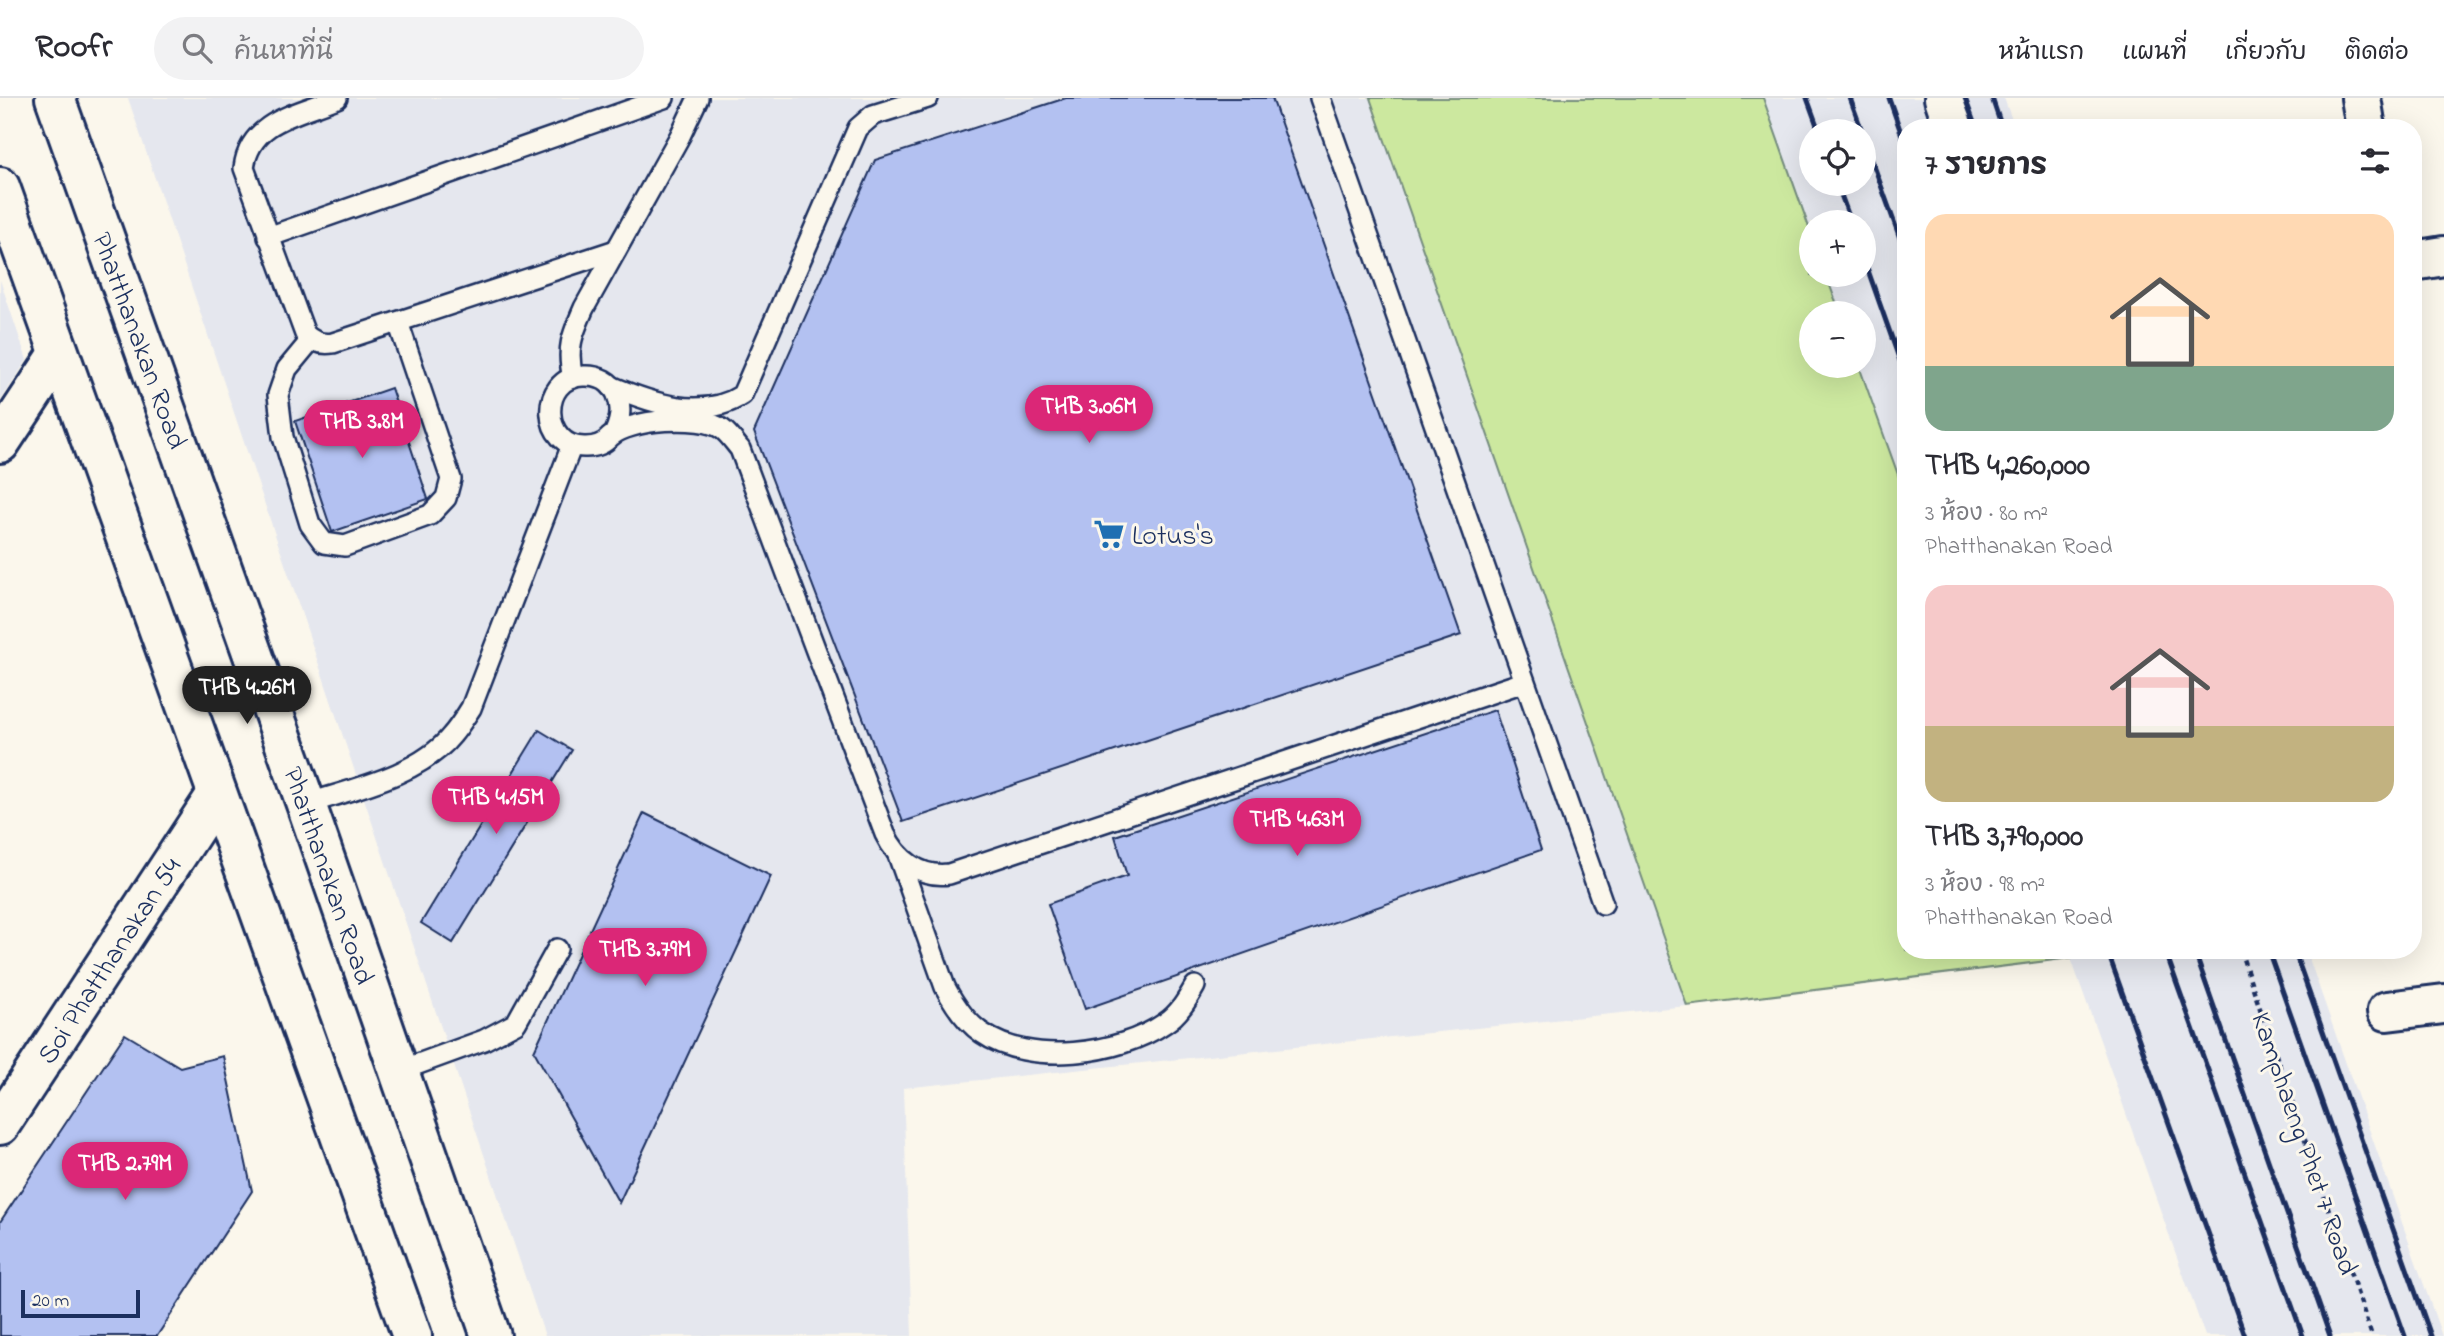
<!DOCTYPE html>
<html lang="th">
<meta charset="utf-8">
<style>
body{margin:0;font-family:"Indie Flower","Playpen Sans Thai",sans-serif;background:#f2f2f3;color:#2b2b33;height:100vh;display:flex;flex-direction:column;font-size:26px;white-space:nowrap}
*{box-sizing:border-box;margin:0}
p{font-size:23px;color:#7c7c81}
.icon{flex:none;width:38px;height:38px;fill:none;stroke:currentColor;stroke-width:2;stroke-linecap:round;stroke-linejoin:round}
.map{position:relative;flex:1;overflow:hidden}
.side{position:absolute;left:1897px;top:21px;width:525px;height:840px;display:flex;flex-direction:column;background:#fff;border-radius:28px;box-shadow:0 7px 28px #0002}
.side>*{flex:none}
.buttons{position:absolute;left:1799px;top:21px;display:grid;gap:14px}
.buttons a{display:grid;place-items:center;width:77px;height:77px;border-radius:50%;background:#fff;box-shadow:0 7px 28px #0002;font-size:35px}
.scale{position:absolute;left:21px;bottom:18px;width:119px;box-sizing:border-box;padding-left:7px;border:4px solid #1b2f5e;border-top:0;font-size:19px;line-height:24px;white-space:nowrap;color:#1b2f5e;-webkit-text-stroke:5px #fbf7ec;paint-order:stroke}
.price{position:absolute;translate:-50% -60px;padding:0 16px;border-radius:24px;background:#db2777;color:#fff;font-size:23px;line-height:46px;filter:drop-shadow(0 2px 4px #0008)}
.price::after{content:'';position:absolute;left:50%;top:42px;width:21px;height:16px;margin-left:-10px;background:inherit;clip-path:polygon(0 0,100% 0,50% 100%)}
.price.active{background:#222;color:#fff}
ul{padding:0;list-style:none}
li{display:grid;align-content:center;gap:14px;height:371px;padding:0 28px}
li span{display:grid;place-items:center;height:217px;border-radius:21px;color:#555}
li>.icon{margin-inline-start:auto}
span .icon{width:126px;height:126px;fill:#fffc;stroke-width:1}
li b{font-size:30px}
h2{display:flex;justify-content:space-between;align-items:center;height:84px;padding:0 28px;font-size:30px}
header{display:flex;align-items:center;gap:42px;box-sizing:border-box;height:98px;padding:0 35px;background:#fff;border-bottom:2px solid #e1e1e2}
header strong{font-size:33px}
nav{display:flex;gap:38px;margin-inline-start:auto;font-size:24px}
.search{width:490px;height:63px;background:#f2f2f3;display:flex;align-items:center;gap:18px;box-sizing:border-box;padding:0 24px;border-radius:38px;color:#7c7c81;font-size:26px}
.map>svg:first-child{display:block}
</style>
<header>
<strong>Roofr</strong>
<div class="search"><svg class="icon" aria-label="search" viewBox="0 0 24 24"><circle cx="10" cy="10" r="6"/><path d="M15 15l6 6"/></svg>ค้นหาที่นี่</div>
<nav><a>หน้าแรก</a><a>แผนที่</a><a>เกี่ยวกับ</a><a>ติดต่อ</a></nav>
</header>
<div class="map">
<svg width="2444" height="1238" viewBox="0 0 2444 1238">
<rect width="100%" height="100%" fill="#fbf7ec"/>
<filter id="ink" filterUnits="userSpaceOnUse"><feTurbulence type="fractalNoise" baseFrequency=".0143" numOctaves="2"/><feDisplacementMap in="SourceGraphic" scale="14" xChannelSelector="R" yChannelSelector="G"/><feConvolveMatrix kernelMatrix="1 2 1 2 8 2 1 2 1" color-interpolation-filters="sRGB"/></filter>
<g filter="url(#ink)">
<g fill="#e5e7ee" fill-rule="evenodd">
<path d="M128 0H1370L1687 908 903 990 912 1238H545Z"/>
<path d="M1763 0H2004L2015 30H1906V399L1859 268H1864V215H1840L1826 177H1864V124H1811V135ZM1811 33H1864V86H1811Z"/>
<path d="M0 182 27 262 0 303Z"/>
<path d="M2068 852H2306L2442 1238H2205Z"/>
</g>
<path fill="#cce89f" stroke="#748c7e" stroke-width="2" d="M1370 0H1763L1811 135V177H1826L1840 215H1811V268H1859L1906 399V852H2068L2071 860 1687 908Z"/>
<g fill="#b3c1f1" stroke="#1b2f5e" stroke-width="2">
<path d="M1066 0H1272L1461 537 903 724 754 334 875 62Z"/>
<path d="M391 290 428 401 332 434 295 323Z"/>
<path d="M1495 612 1541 752 1085 911 1048 806 1127 778 1115 738Z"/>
<path d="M539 632 572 652 453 845 421 825Z"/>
<path d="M644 715 771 778 619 1105 534 953Z"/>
<path d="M125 936 180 969 223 958 252 1093 157 1238H0V1124Z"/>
</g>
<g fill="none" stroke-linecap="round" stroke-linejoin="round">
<g stroke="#1b2f5e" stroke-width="24">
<g id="service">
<path d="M337 0C299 16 250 22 244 70L305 236C313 244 322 247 333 245L616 152"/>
<path d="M1320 0 1603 806"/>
<path d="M268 139 664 0"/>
<path d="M311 242 287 271 278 297 283 339 310 426 324 445 345 448 430 417 446 400 451 381 398 224"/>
<path d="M573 280C566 251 572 237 584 210L680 38 698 0"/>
<path d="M611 288C651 305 702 323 742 297L858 30 873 17 928 0"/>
<path d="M615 334C627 307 617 276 583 278 538 279 541 351 586 349 595 349 604 346 610 339 628 321 701 316 722 331 729 336 734 344 740 351L885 736C897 761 920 780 949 776L1524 584"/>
<path d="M306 706C353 691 420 677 452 637 459 629 465 619 471 610L572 347"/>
<path d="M898 757 945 889C954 906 966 924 982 935 1029 968 1119 957 1165 925 1179 916 1187 902 1195 888"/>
<path d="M399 973 484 942 516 925 557 851"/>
</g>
</g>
<g stroke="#1b2f5e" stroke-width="44">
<g id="minor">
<path d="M1944 0 1954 30"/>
<path d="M2361 0 2366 30"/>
<path d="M2413 163 2444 158"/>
<path d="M0 345 59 256"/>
<path d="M2387 913 2444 906"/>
<path d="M0 1027 217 696"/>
</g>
</g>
<g stroke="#1b2f5e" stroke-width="44">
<g id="secondary">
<path d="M55 0 306 706 491 1238"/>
<path d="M0 89 412 1238"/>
</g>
</g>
<path stroke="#1b2f5e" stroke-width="4.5" stroke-dasharray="5 5" stroke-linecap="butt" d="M2240 852 2372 1238"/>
<use href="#service" stroke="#fbf7ec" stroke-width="19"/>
<use href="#minor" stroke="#fbf7ec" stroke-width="38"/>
<use href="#secondary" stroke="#fbf7ec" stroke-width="38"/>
<g stroke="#1b2f5e" stroke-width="5">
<path d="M1807 0 1819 33"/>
<path d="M1850 0 1862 33"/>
<path d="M1889 0 1906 49"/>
<path d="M1965 0 1976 30"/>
<path d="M1992 0 2002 30"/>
<path d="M1864 40 1906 157"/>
<path d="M1837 86 1851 124"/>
<path d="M1864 161 1906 280"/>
<path d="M2107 852 2245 1238"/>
<path d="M2165 852 2303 1238"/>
<path d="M2194 852 2330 1238"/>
<path d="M2268 852 2405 1238"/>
<path d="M2294 852 2431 1238"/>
</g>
</g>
</g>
<defs>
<g id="supermarket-bare" transform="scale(2.415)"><path d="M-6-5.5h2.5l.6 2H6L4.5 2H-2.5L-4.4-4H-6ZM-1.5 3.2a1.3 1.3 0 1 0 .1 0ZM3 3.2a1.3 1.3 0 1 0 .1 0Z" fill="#1f6fb2" stroke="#fbf7ec" stroke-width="2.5" paint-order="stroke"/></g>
</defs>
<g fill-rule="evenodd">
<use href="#supermarket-bare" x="1109" y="436"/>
</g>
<g text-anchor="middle" stroke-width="6" stroke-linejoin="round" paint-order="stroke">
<g font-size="28" fill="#1b2f5e" stroke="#fbf7ec">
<text transform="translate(141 242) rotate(70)" y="10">Phatthanakan Road</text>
<text transform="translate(330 777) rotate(71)" y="10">Phatthanakan Road</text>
<text transform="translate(108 862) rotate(-57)" y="10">Soi Phatthanakan 54</text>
<text transform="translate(2306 1045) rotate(71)" y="10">Kamphaeng Phet 7 Road</text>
</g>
<g font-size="28" fill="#1b2f5e" stroke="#fbf7ec" text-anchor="start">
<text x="1132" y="446">Lotus's</text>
</g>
</g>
</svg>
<div class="buttons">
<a><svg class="icon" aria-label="locate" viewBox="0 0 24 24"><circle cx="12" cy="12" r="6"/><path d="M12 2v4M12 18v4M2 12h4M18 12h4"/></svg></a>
<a>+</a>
<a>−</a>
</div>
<div class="scale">20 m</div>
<b class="price" style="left:1089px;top:347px">THB 3.06M</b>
<b class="price" style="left:362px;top:362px">THB 3.8M</b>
<b class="price active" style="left:247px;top:628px">THB 4.26M</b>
<b class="price" style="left:496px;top:738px">THB 4.15M</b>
<b class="price" style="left:1297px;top:760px">THB 4.63M</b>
<b class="price" style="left:645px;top:890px">THB 3.79M</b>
<b class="price" style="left:125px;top:1104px">THB 2.79M</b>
<section class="side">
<h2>7 รายการ<svg class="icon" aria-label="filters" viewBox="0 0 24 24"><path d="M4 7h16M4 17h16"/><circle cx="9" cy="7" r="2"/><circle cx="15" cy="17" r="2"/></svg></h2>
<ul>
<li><span style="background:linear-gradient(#ffd9b3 70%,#7fa58c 0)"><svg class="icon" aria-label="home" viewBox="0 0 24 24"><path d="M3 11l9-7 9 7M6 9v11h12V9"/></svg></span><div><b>THB 4,260,000</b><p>3 ห้อง · 80 m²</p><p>Phatthanakan Road</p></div></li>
<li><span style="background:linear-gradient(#f6c9c9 65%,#c2b280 0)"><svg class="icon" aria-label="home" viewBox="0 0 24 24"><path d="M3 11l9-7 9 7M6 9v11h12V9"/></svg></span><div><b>THB 3,790,000</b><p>3 ห้อง · 98 m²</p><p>Phatthanakan Road</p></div></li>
</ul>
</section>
</div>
